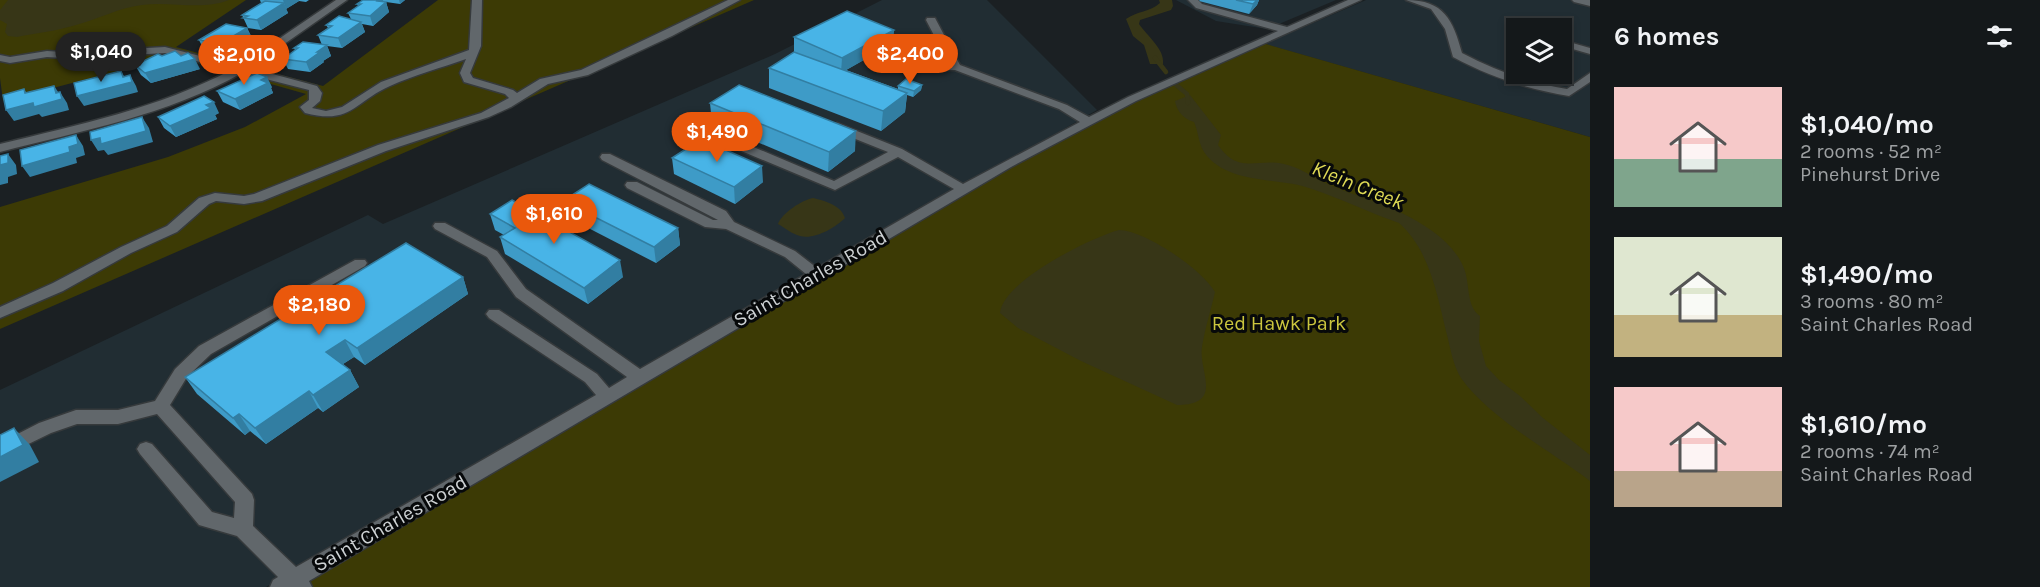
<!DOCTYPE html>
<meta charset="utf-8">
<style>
body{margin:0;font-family:Karla,sans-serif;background:#212527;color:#f1f3f6;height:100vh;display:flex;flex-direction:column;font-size:22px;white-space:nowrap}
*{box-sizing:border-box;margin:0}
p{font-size:20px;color:#9da0a2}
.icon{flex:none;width:33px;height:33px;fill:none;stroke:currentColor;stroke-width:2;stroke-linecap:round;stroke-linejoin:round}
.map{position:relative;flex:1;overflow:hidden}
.panel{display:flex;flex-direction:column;background:#14181a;width:450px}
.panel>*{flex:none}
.tools{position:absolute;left:1506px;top:18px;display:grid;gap:12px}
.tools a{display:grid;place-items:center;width:66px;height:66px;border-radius:0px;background:#14181a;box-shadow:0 3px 9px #0003,0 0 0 2px #333739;font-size:30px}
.price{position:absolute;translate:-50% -51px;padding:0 14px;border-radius:21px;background:#ea580c;color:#fff;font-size:20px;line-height:39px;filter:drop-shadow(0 2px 3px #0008)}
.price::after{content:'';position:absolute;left:50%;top:36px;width:18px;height:14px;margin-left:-9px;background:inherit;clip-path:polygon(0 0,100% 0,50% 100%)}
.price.current{background:#222;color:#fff}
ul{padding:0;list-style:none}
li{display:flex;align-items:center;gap:18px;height:150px;padding:0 24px}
li span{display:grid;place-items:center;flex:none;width:168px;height:120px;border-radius:0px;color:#555}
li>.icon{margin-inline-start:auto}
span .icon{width:72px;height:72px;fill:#fffc;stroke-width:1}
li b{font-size:26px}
h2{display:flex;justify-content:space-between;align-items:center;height:72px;padding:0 24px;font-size:26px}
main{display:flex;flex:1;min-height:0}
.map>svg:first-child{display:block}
</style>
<main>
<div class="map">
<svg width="1590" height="587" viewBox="0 0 1590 587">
<rect width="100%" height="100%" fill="#1b2023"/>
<g fill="#212d33" fill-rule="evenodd">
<path d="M882 0H987L1097 110 266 587H0V390L368 215 383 224 775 54Z"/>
<path d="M1176 0H1336L1267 29 1216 21Z"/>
<path d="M1366 0H1590V137L1265 44ZM1516 28H1562V74H1516Z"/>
</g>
<g fill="#3c3a05">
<path d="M0 0H246L176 47 323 86 438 0H754L0 329V207L168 157 245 127 306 94 162 53 122 70 3 101 0 78Z"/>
<path d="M1259 42 1590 137V587H297L1072 126Z"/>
</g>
<g fill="#373617">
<path d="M8 0H229C201 11 172 1 142 5 118 8 99 19 76 25 57 31 37 33 17 37L8 36 5 32 7 24 0 20V10Z"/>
<path d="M1159 0H1172L1173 6 1171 10 1140 20 1139 24C1147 36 1165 49 1163 64H1150L1144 45 1133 36 1126 19C1137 11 1150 12 1160 3Z"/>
<path d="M1190 95 1221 135 1218 145C1239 175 1256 158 1284 164 1299 167 1311 176 1325 183 1350 194 1377 201 1402 213 1425 225 1452 241 1463 266 1471 283 1465 305 1480 316L1479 341 1486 366 1499 380 1520 396 1543 418 1590 455V481C1552 452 1488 417 1461 378 1454 367 1451 352 1448 339 1438 300 1431 251 1399 223 1370 213 1342 199 1312 189 1280 177 1232 185 1207 156 1198 146 1199 133 1194 122 1184 119 1177 112 1175 101Z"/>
<path d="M813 198C825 201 841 205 845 218 835 228 814 240 800 236 792 234 785 228 778 224 782 213 802 200 813 198Z"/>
<path d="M1119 230C1144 230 1202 269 1215 292 1211 310 1205 328 1202 347 1198 371 1225 405 1177 405L1081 361 1018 328 1000 313C1003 281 1090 238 1119 230Z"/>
</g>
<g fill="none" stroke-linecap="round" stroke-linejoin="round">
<g stroke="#373617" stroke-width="4.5">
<path d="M1155 58 1166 72"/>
<path d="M1175 84 1187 94 1188 103"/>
</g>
<g stroke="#363a3c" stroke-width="3">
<g id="minor">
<path d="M336 0H347L250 68 317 86 322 93 320 101 312 108 326 111 342 107 381 82 469 50 472 0H482L481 46 470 73 473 78 513 90 517 93 540 79 581 70 728 0H740L672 36 588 75 548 84 511 107 489 117 386 151 262 201 244 204 216 201 209 204 177 232 131 253 63 291 0 318V307L53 283 121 247 167 226 199 198 215 193 244 196 254 194 378 145 481 113 509 98 505 94 464 82 460 73 466 59C441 68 414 75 390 86 354 102 351 125 305 113L300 107 309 100V90L242 73C168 115 81 131 0 152V144C78 125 159 108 231 70L165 53 130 55 98 50 63 58 47 57 10 63 0 61V55L10 57 47 51 63 52 98 44 130 49 165 47 239 66Z"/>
<path d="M1188 0H1198L1202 4 1287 27 1348 0H1361L1136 101 1011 167 309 581 312 587H270L273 580 278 577 237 536 199 525 140 454 137 449 140 444 146 442 152 444 212 512 234 518 235 502 157 414 118 424H77L51 433 0 458V443L39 423 76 410H118L155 401 175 369 199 346 355 260H365L367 263 365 266 211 354 187 377 170 405 252 494 254 500 253 526 296 567 596 395 585 382 489 318 486 314 489 310H499L597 374 609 388 627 377 516 297 487 257 435 229 433 226 435 223H445L497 251 526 289 640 369 806 274 785 257 726 229 705 227 627 188 625 185 627 182H637L713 220H718L602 160 600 157 602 154H610L726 211 734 222 795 251 817 268 954 189 898 157 835 190 703 135V129H711L834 181 888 152 833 130 831 127 837 123 902 149 963 184 1080 122 1059 109 955 70 896 69 895 67 900 64H949L926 20 927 18H935L960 65 1067 105 1089 117 1128 97 1278 31 1196 8Z"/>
<path d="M1406 0C1444 0 1453 20 1462 53 1496 71 1529 83 1567 89L1590 73V82L1569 96C1527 89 1490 77 1453 57L1445 29 1431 9Z"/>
<path d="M1572 0H1590V6L1574 2Z"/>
<path d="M1562 40 1590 48V54L1562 46Z"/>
</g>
</g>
<use href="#minor" fill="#61676b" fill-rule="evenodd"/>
</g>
<g fill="#3e9bc7">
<path d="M260 0H309L306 2 299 1 286 9 288 13 261 30 248 28 242 15 261 3Z"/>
<path d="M363 0H405L400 4 386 2 389 12 373 26 362 24 365 32 342 48 327 46 331 56 323 61 324 62 310 72 288 69 283 59 295 50 294 48 322 45 318 35 328 28 326 25 351 19 348 13 358 6 357 4Z"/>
<path d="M1200 0H1259L1257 5 1249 14 1199 1Z"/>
<path d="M247 28 252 38 225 54 204 50 199 40Z"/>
<path d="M894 30 892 44 846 70 898 89V86L922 85 921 90 913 97 907 95 905 112 881 131 769 88V68L794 52V37Z"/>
<path d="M135 65 200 69 151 83 141 75Z"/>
<path d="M272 87 271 88 273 93 240 110 223 102 217 91Z"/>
<path d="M710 103 855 151 828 172 712 123Z"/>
<path d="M219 113 215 115 217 119 176 137 164 128 158 117Z"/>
<path d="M672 158 763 182 735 204 674 174Z"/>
<path d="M563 201 678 228 680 245 656 263 567 217Z"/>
<path d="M490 214 623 277 588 304 505 254 500 237 504 235 495 230Z"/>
<path d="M463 277 468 294 365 365 354 357 343 364 350 370 359 387 323 412 318 408 266 444 250 431 245 435 197 394 185 377Z"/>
</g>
<g fill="#327ea2">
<path d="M283 0H299V1L286 9Z"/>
<path d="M378 0H383L384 4 386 2 389 12 373 26 370 16Z"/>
<path d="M399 0H405L400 4Z"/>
<path d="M1257 0H1259L1257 5 1249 14 1253 4Z"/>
<path d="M284 3 288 13 261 30 257 20Z"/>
<path d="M361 22 365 32 342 48 338 38Z"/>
<path d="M247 28 252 38 225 54 220 44Z"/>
<path d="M894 30 892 44 841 73 842 58Z"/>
<path d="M327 45 331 56 323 61 324 62 310 72 306 62 317 52Z"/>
<path d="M195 59 200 69 151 83 145 73Z"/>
<path d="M121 71 128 83 130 75 136 86 138 92 84 106 77 96 123 77Z"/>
<path d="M267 77 272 87 271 88 273 93 240 110 235 99 261 80Z"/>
<path d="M922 85 921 90 913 97 914 91Z"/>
<path d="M54 86 61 96 60 92 67 103 69 110 42 117 39 114 14 121 6 110 25 93 24 89 31 100 56 93Z"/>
<path d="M907 93 905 112 881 131 883 111Z"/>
<path d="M214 102 219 113 215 115 217 119 176 137 170 126 206 105Z"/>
<path d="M142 117 149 128 153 142 108 155 104 150 98 151 91 140Z"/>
<path d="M856 131 855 151 828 172 829 152Z"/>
<path d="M76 135 83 146 85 155 76 158 77 163 30 177 22 166 69 147Z"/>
<path d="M8 154 16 165 17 174 8 177V183L0 185V165Z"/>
<path d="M762 166 763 182 735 204 734 187Z"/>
<path d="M678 228 680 245 656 263 654 247Z"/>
<path d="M620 260 623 277 588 304 584 288Z"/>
<path d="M463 277 468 294 365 365 357 348Z"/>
<path d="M345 340 354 357 335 369 326 352Z"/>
<path d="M350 370 359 387 323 412 313 395Z"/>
<path d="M309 391 318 408 266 444 255 428Z"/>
<path d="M239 414 250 431 245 435 233 418Z"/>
<path d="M14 428 30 445 39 462 0 482V457Z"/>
</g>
<g fill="#48b4e7" stroke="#327ea2" stroke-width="1.5">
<path d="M363 0H378L377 1 386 2 370 16 348 13 361 4H357Z"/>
<path d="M1236 0H1257L1253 4Z"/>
<path d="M265 1 284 3 257 20 243 18 248 16 242 15Z"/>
<path d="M847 11 894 30 842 58 794 37Z"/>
<path d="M339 16 361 22 338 38 318 35 332 26 326 25Z"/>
<path d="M226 24 247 28 220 44 199 40Z"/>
<path d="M303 42 327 45 317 52H320L306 62 283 59 298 48H294Z"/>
<path d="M175 51 181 56 188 53 195 59 145 73 135 65 158 54 162 56Z"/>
<path d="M794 52 907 93 883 111 769 68Z"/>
<path d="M121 71 123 77 130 75 132 82 77 96 74 83Z"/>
<path d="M257 73 267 77 261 80 268 83 235 99 217 91Z"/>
<path d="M906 79 922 85 914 91 898 86Z"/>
<path d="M739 85 856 131 829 152 710 103Z"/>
<path d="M54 86 56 93 60 92 62 99 34 107 33 103 6 110 3 95 24 89 25 93Z"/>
<path d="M204 96 214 102 206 105 211 108 170 126 158 117Z"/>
<path d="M142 117 146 131 101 144 100 138 91 140 90 132Z"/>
<path d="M76 135 78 144 69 147 70 152 22 166 20 150Z"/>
<path d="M701 139 762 166 734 187 672 158Z"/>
<path d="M8 154V163L0 165V156Z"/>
<path d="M589 184 678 228 654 247 563 201Z"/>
<path d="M512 200 620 260 584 288 500 237 515 228 490 214Z"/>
<path d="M406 243 463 277 357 348 345 340 326 352 350 370 313 395 309 391 255 428 239 414 233 418 185 377Z"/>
<path d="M14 428 23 445 0 457V435Z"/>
</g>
<g text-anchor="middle" stroke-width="6" stroke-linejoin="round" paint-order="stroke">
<g font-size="20" fill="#ced2d4" stroke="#07090a">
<text transform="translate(810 278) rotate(-30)" y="7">Saint Charles Road</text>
<text transform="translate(390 523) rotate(-30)" y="7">Saint Charles Road</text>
</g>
<g font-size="20" fill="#cbc63e" stroke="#07090a">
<text x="1279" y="330">Red Hawk Park</text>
</g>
<g font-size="21" font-style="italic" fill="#dfda55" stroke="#07090a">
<text transform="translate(1358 185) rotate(22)" y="7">Klein Creek</text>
</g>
</g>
</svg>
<div class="tools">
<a><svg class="icon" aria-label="layers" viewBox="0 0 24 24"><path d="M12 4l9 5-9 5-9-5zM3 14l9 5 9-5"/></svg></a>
</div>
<b class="price current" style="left:101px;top:83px">$1,040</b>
<b class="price" style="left:910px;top:85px">$2,400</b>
<b class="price" style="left:244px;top:86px">$2,010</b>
<b class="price" style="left:717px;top:163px">$1,490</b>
<b class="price" style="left:554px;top:245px">$1,610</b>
<b class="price" style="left:319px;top:336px">$2,180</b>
</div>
<section class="panel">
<h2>6 homes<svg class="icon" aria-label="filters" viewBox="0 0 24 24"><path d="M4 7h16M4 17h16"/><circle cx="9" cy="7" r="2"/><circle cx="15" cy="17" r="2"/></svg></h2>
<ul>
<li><span style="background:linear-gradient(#f6c9c9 60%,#7fa58c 0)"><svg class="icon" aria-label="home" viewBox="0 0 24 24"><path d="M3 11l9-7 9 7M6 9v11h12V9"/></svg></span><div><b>$1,040/mo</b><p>2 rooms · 52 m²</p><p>Pinehurst Drive</p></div></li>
<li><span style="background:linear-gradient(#dfe7d0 65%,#c2b280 0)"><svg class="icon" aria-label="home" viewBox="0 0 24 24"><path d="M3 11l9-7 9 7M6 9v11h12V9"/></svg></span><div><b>$1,490/mo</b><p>3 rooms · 80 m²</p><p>Saint Charles Road</p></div></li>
<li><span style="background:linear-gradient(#f6c9c9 70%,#b9a48a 0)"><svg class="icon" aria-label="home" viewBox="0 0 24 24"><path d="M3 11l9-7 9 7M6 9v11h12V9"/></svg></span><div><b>$1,610/mo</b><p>2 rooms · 74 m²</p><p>Saint Charles Road</p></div></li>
</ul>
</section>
</main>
